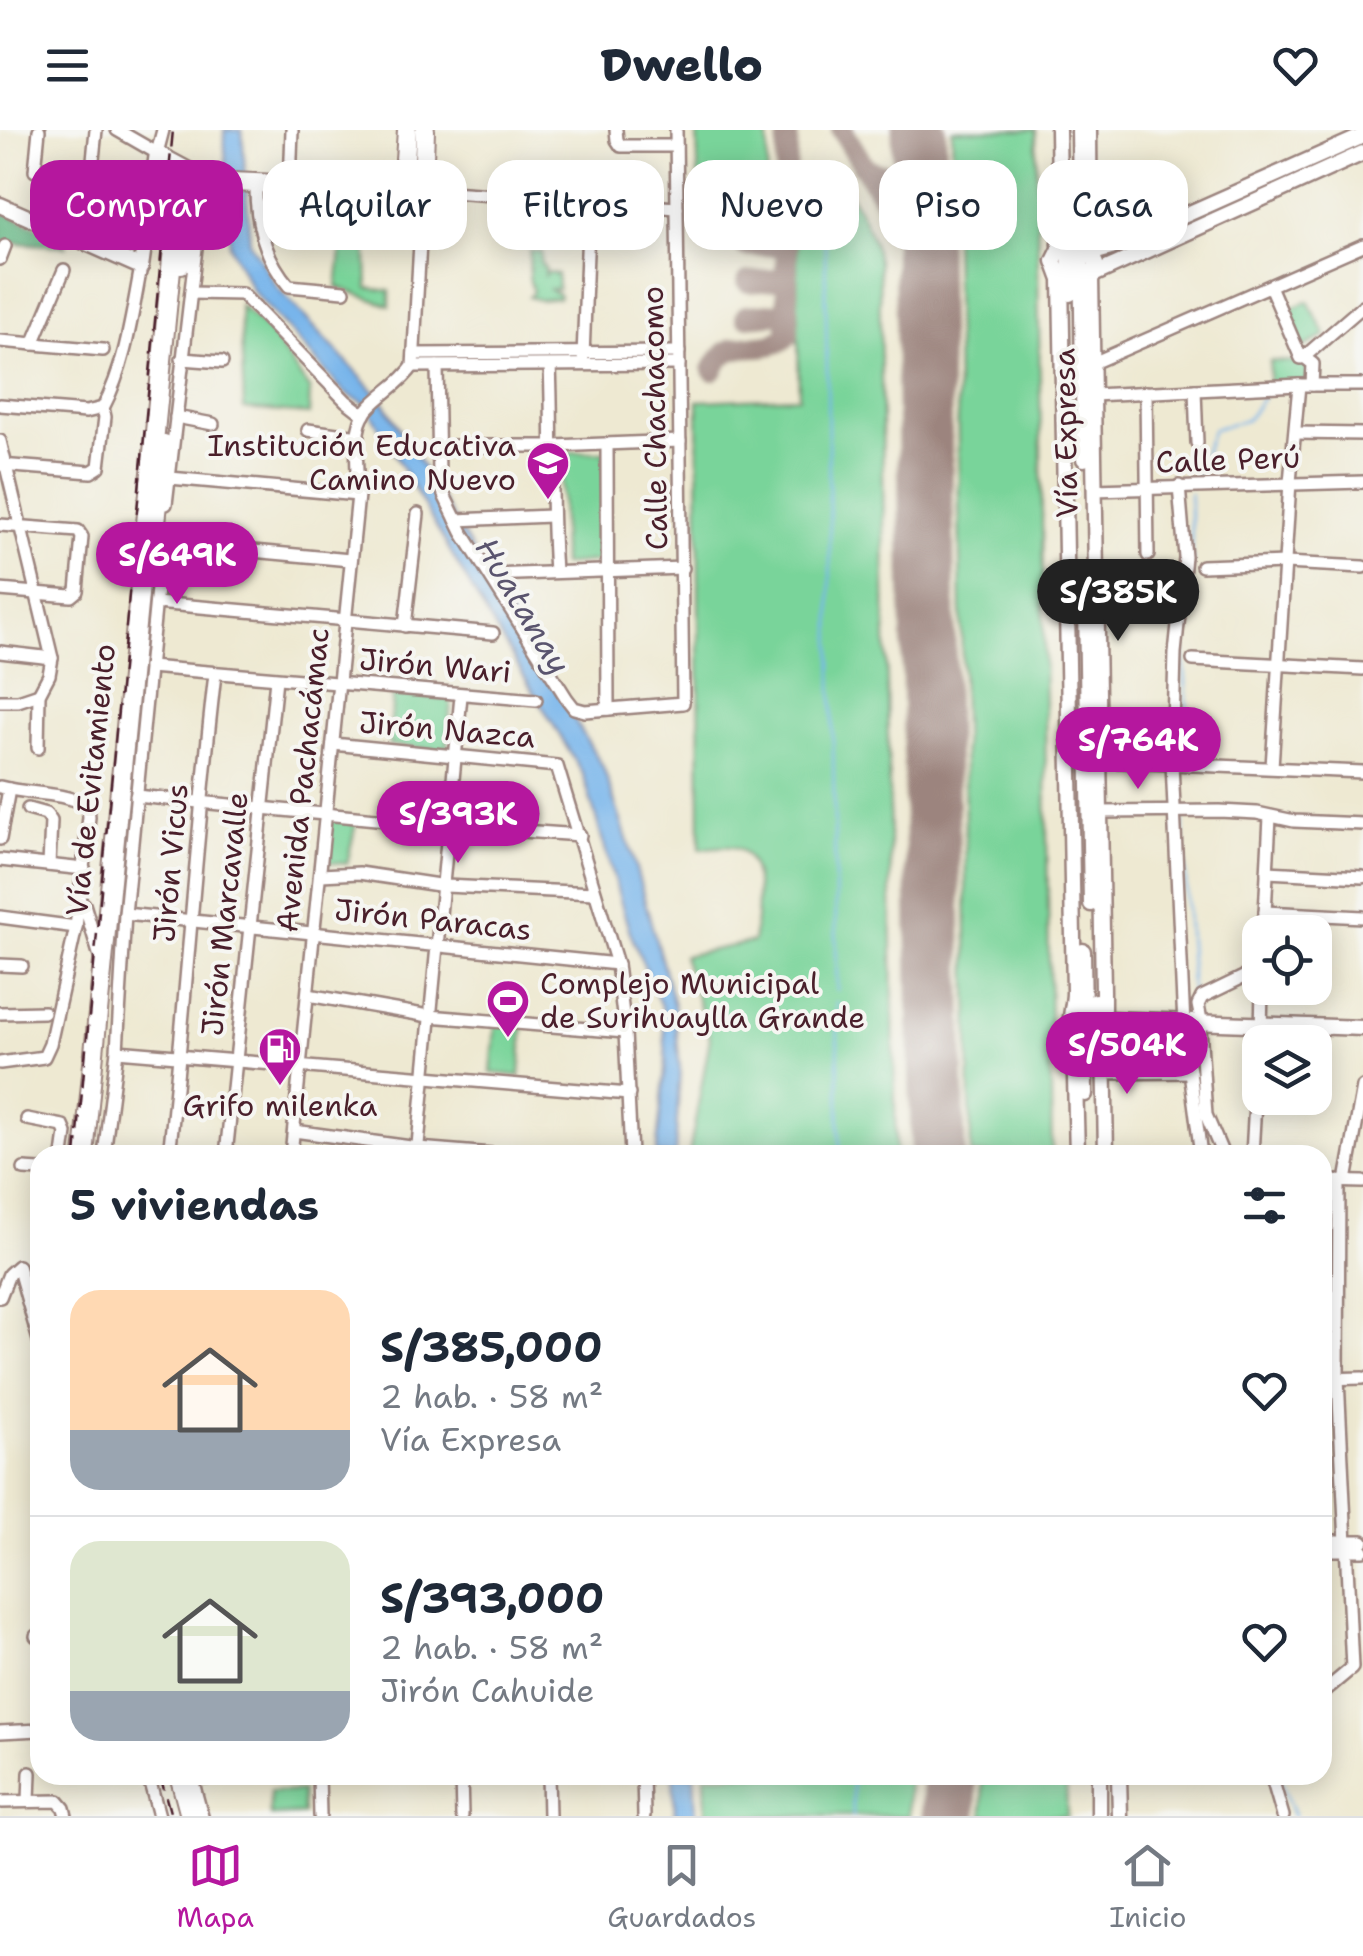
<!DOCTYPE html>
<html lang="es">
<meta charset="utf-8">
<style>
body{margin:0;font-family:"Shantell Sans",sans-serif;background:#f6f6f7;color:#1f2937;height:100vh;display:flex;flex-direction:column;font-size:38px;white-space:nowrap}
*{box-sizing:border-box;margin:0}
p{font-size:32px;color:#747a83}
.icon{flex:none;width:55px;height:55px;fill:none;stroke:currentColor;stroke-width:2;stroke-linecap:round;stroke-linejoin:round}
.map{position:relative;flex:1;overflow:hidden}
.drawer{position:absolute;left:30px;top:1015px;width:1302px;height:640px;display:flex;flex-direction:column;background:#fff;border-radius:30px;box-shadow:0 5px 25px #0003}
.drawer>*{flex:none}
.banner{position:absolute;left:30px;top:30px;width:1305px;height:90px;display:flex;gap:20px}
.buttons{position:absolute;left:1242px;top:785px;display:grid;gap:20px}
.buttons a{display:grid;place-items:center;width:90px;height:90px;border-radius:20px;background:#fff;box-shadow:0 5px 25px #0003;font-size:50px}
.price{position:absolute;translate:-50% -85px;padding:0 22px;border-radius:35px;background:#b5179e;color:#fff;font-size:32px;line-height:65px;filter:drop-shadow(0 2px 5px #0008)}
.price::after{content:'';position:absolute;left:50%;top:60px;width:30px;height:22px;margin-left:-15px;background:inherit;clip-path:polygon(0 0,100% 0,50% 100%)}
.price.on{background:#222;color:#fff}
ul{padding:0;list-style:none}
li{display:flex;align-items:center;gap:30px;height:250px;padding:0 40px}
li+li{border-top:2px solid #e0e1e3}
li span{display:grid;place-items:center;flex:none;width:280px;height:200px;border-radius:30px;color:#555}
li>.icon{margin-inline-start:auto}
span .icon{width:120px;height:120px;fill:#fffc;stroke-width:1}
li b{font-size:42px}
h2{display:flex;justify-content:space-between;align-items:center;height:120px;padding:0 40px;font-size:42px}
.pill{padding:0 35px;border-radius:30px;background:#fff;box-shadow:0 5px 25px #0003;font-size:35px;line-height:90px}
.pill.on{background:#b5179e;color:#fff}
header{display:flex;justify-content:space-between;align-items:center;height:130px;padding:0 40px;background:#fff;font-size:45px;font-weight:800}
.tabs{display:flex;justify-content:space-around;align-items:center;height:140px;border-top:2px solid #e0e1e3;background:#fff;font-size:28px;color:#747a83}
.tabs a{display:grid;justify-items:center;gap:5px}
.tabs .on{color:#b5179e}
.map>svg:first-child{display:block}
</style>
<header><svg class="icon" aria-label="menu" viewBox="0 0 24 24"><path d="M4 6h16M4 12h16M4 18h16"/></svg>Dwello<svg class="icon" aria-label="heart" viewBox="0 0 24 24"><path d="M12 20l-8-8c-3-5 5-10 8-4 3-6 11-1 8 4z"/></svg></header>
<div class="map">
<svg width="1363" height="1686" viewBox="0 0 1363 1686">
<rect width="100%" height="100%" fill="#f6f6f2"/>
<filter id="ink" filterUnits="userSpaceOnUse"><feTurbulence type="fractalNoise" baseFrequency=".01" numOctaves="2"/><feDisplacementMap in="SourceGraphic" scale="20" xChannelSelector="R" yChannelSelector="G"/><feConvolveMatrix kernelMatrix="1 2 1 2 8 2 1 2 1" color-interpolation-filters="sRGB"/></filter>
<filter id="wash" filterUnits="userSpaceOnUse"><feTurbulence type="fractalNoise" baseFrequency=".0048" numOctaves="4" result="noise"/><feDisplacementMap in="SourceGraphic" scale="40" xChannelSelector="R" yChannelSelector="G"/><feGaussianBlur stdDeviation="2.25" result="paint"/><feColorMatrix in="noise" values="0 0 0 0 0 0 0 0 0 0 0 0 0 0 0 0 0 1.4 0 .05"/><feComposite in="paint" operator="in"/></filter>
<g filter="url(#wash)">
<rect width="100%" height="100%" fill="#eee9d2"/>
<g fill="#79d49a" stroke="#627a62" stroke-width="2.5">
<path d="M697 0H768C768 72 770 69 699 71Z"/>
<path d="M952 0H1036L1052 1025H971Z"/>
<path d="M820 41C850 48 876 109 879 137L896 1025H689L710 908 683 826 753 812C757 788 765 724 733 717 723 715 710 718 700 719L698 271 799 267 796 68C798 53 804 44 820 41Z"/>
<path d="M344 97 366 102 368 158 390 161V176L337 157Z"/>
<path d="M530 121 542 122 541 134 545 137V145L547 142 557 144 558 159H548L559 164V168L539 170 529 167 533 162 529 147Z"/>
<path d="M1308 171 1326 206 1301 218 1285 181Z"/>
<path d="M240 175 269 202 310 260 309 284 244 279Z"/>
<path d="M1270 231 1307 232 1309 252 1269 253Z"/>
<path d="M561 322H605V431L562 435Z"/>
<path d="M393 565 451 569 447 621 389 615Z"/>
<path d="M330 682 356 693 347 734 325 732Z"/>
<path d="M496 887 524 890 520 946 491 943Z"/>
<path d="M705 1645H908L909 1686H706Z"/>
<path d="M982 1645H1066L1067 1686H983Z"/>
<path d="M302 1661 303 1684 270 1686V1662Z"/>
</g>
<path fill="#62b682" stroke="#566a56" stroke-width="2.5" d="M0 81 60 106 66 116 0 112Z"/>
<g fill="#78b5eb" stroke="#616a8b" stroke-width="2.5">
<path d="M224 0H242L250 113 277 157 383 271 603 637 631 721 674 875 680 939 675 1025H656L666 931 663 881 629 800 583 644 480 473 369 280 364 273 346 264 252 160 230 116Z"/>
<path d="M673 1645H694L696 1686H675Z"/>
</g>
<g fill="none" stroke-linecap="round" stroke-linejoin="round">
<g stroke="#78b5eb" stroke-width="2.5">
<path d="M824 54 837 860"/>
<path d="M1316 228 1363 185"/>
<path d="M1194 351 1213 299 1247 290 1263 267"/>
<path d="M1182 629 1187 573 1183 516 1192 431 1190 363"/>
<path d="M1181 642 1182 679"/>
<path d="M1182 687 1193 888"/>
<path d="M837 873 840 1025"/>
<path d="M1193 896 1197 953"/>
<path d="M1205 1010 1213 1025"/>
<path d="M852 1645 853 1686"/>
<path d="M1278 1645 1294 1686"/>
</g>
<g stroke="#9c847e" stroke-width="22">
<path d="M842 0 921 130"/>
<path d="M863 36C884 51 898 43 919 32"/>
<path d="M746 116 777 115 786 106"/>
<path d="M748 152 777 150 787 143"/>
<path d="M746 186 781 183 788 177"/>
<path d="M713 240C731 200 763 229 788 205L785 70 788 0"/>
</g>
<g stroke="#9c847e" stroke-width="55">
<path d="M919 0 938 1025"/>
<path d="M949 1645 950 1686"/>
</g>
</g>
</g>
<g filter="url(#ink)">
<g fill="none" stroke-linecap="round" stroke-linejoin="round">
<g stroke="#9c847e" stroke-width="16">
<g id="minor">
<path d="M117 0 157 23 163 0"/>
<path d="M616 0 617 10 621 16H676"/>
<path d="M35 41 39 0"/>
<path d="M256 52C255 89 264 128 289 156L344 161"/>
<path d="M290 54 292 0"/>
<path d="M88 80 96 0"/>
<path d="M0 129 5 116"/>
<path d="M1270 156 1301 228 1304 227 1313 234 1312 255"/>
<path d="M191 163 242 164 346 271 364 285"/>
<path d="M0 211 103 220"/>
<path d="M33 214 64 140"/>
<path d="M414 224 679 222"/>
<path d="M583 227 589 71"/>
<path d="M1304 227 1363 176"/>
<path d="M182 229 222 232"/>
<path d="M1093 233 1363 115"/>
<path d="M413 236 679 234"/>
<path d="M437 236 439 345 444 365 462 402 567 569 574 578 585 581 683 573 676 0"/>
<path d="M550 236C553 304 550 373 555 441"/>
<path d="M1195 260 1197 313"/>
<path d="M1146 262 1148 425"/>
<path d="M1093 265 1299 255H1363"/>
<path d="M0 275 86 282 103 278"/>
<path d="M176 287 213 294"/>
<path d="M308 300 359 307"/>
<path d="M1296 303 1363 304"/>
<path d="M0 311 52 528 49 545 39 564 38 618"/>
<path d="M607 315 608 579"/>
<path d="M438 316H554L680 311"/>
<path d="M0 335 91 342 99 337 105 287 103 278C126 234 132 184 141 137"/>
<path d="M170 348 358 365"/>
<path d="M1179 356 1185 427 1175 523 1172 633 1184 896 1201 1025"/>
<path d="M1094 360 1363 352"/>
<path d="M166 374 196 118 206 68 212 53"/>
<path d="M456 390 551 386"/>
<path d="M0 395 78 401 82 407 77 461 71 466 0 460"/>
<path d="M155 412 350 430"/>
<path d="M1202 436 1285 433 1363 437"/>
<path d="M492 445 683 438"/>
<path d="M156 473 493 503"/>
<path d="M405 496 418 384"/>
<path d="M0 522 52 528"/>
<path d="M1193 530 1363 539"/>
<path d="M149 537 536 570"/>
<path d="M0 571H18L39 564"/>
<path d="M333 614 557 636 617 834 625 902 631 1025"/>
<path d="M1098 631 1363 642"/>
<path d="M1272 637 1290 352 1299 255"/>
<path d="M0 657C31 665 57 661 88 675L89 687 76 797 50 914 44 927 0 933"/>
<path d="M136 666 449 696 580 705"/>
<path d="M28 679 46 684 51 691 49 735"/>
<path d="M1099 682 1219 681 1257 683 1294 691 1363 694"/>
<path d="M0 709 9 659"/>
<path d="M0 730 84 739"/>
<path d="M1267 742 1363 747"/>
<path d="M321 745 359 743 445 756 595 763"/>
<path d="M84 774 100 827"/>
<path d="M1265 782 1363 787"/>
<path d="M125 784 617 834"/>
<path d="M0 787 76 797"/>
<path d="M1264 802 1270 687"/>
<path d="M0 835 22 836"/>
<path d="M308 865 429 886 625 902"/>
<path d="M0 883 44 882"/>
<path d="M1201 890 1198 875 1202 867 1260 839"/>
<path d="M1200 897 1206 985 1223 1025"/>
<path d="M1261 901 1262 858"/>
<path d="M117 921 629 964"/>
<path d="M1104 943 1190 942"/>
<path d="M27 989 63 996 66 1003 63 1025"/>
<path d="M294 1001 418 1018 504 1025"/>
<path d="M104 1025 117 921 125 784 163 397"/>
<path d="M169 1025C187 865 196 704 215 544"/>
<path d="M226 1025 276 549"/>
<path d="M291 1025 358 365C358 342 351 299 367 280 381 263 400 255 413 236L423 60 677 78"/>
<path d="M417 1025 461 566"/>
<path d="M1252 1025 1257 936"/>
<path d="M24 1039 40 1040"/>
<path d="M1322 1051 1363 1052"/>
<path d="M1346 1051 1363 957"/>
<path d="M0 1167 9 1144 18 1136 40 1214"/>
<path d="M37 1187 40 1164"/>
<path d="M1322 1249 1363 1248"/>
<path d="M1322 1411H1363"/>
<path d="M1322 1420H1363"/>
<path d="M36 1506 40 1504"/>
<path d="M1322 1563 1352 1538 1338 1248 1339 1051"/>
<path d="M0 1602 40 1600"/>
<path d="M148 1645 159 1686"/>
<path d="M191 1645 202 1686"/>
<path d="M319 1645 320 1686"/>
<path d="M461 1645 462 1686"/>
<path d="M548 1645 549 1686"/>
<path d="M643 1645 644 1686"/>
<path d="M1271 1645 1283 1686"/>
<path d="M191 1648 262 1645"/>
<path d="M29 1671 30 1643"/>
<path d="M0 1672 58 1671 64 1678 66 1686"/>
</g>
</g>
<g stroke="#9c847e" stroke-width="19">
<g id="major">
<path d="M1058 0 1060 119 1054 131 1061 150 1074 862C1074 878 1066 895 1074 909L1077 1025"/>
<path d="M1079 0 1080 69"/>
<path d="M1089 0 1090 120 1096 134 1091 147 1103 861V882L1109 894 1104 910 1106 1025"/>
<path d="M0 75 141 137 157 23 211 52"/>
<path d="M1069 106 1070 164"/>
<path d="M1081 106 1084 329"/>
<path d="M1093 123 1111 118 1363 6"/>
<path d="M1093 145 1363 23"/>
<path d="M1086 476 1091 774"/>
<path d="M1083 821 1085 964"/>
<path d="M1095 871V924"/>
<path d="M1109 889 1363 898"/>
<path d="M1099 1645V1686"/>
<path d="M1119 1645 1120 1686"/>
</g>
</g>
<g stroke="#9c847e" stroke-width="22">
<g id="highway">
<path d="M403 59 407 0"/>
<path d="M181 134 198 62"/>
<path d="M155 403 164 314"/>
<path d="M84 1025 176 88C183 69 186 54 208 51L423 60 425 0"/>
<path d="M179 1645 190 1686"/>
</g>
</g>
<use href="#minor" stroke="#fff" stroke-width="11"/>
<use href="#major" stroke="#fff" stroke-width="14"/>
<use href="#highway" stroke="#fff" stroke-width="18"/>
<g stroke="#4a1f2b" stroke-width="2.5" stroke-dasharray="15 8" stroke-linecap="butt">
<path d="M76 1025 173 0"/>
<path d="M160 1645 171 1686"/>
</g>
</g>
</g>
<defs>
<g id="school-pin" transform="scale(2.25)"><path d="M0 17L-7.5 6A9.5 9.5 0 1 1 7.5 6Z" fill="#b5179e" stroke="#f6f6f2"/><path d="M0-5L7-2L0 1L-7-2ZM-4 1L0 2.5L4 1V4Q0 6-4 4Z" fill="#fff"/></g>
<g id="stadium-pin" transform="scale(2.25)"><path d="M0 17L-7.5 6A9.5 9.5 0 1 1 7.5 6Z" fill="#b5179e" stroke="#f6f6f2"/><path d="M0-5a6.5 5 0 1 0 0 10a6.5 5 0 1 0 0-10ZM-3.5-1.8h7v3.6h-7Z" fill="#fff"/></g>
<g id="fuel-pin" transform="scale(2.25)"><path d="M0 17L-7.5 6A9.5 9.5 0 1 1 7.5 6Z" fill="#b5179e" stroke="#f6f6f2"/><path d="M-5.5-6h7V0h2V4h1.3V-2.5L3-4.5l.8-.8L6-3V5H2.5V1h-1V6h-7ZM-4.2-4.7v3.2H.2V-4.7Z" fill="#fff"/></g>
</defs>
<g fill-rule="evenodd">
<use href="#school-pin" x="548" y="333"/>
<use href="#stadium-pin" x="508" y="871"/>
<use href="#fuel-pin" x="280" y="919"/>
</g>
<g text-anchor="middle" stroke-width="8" stroke-linejoin="round" paint-order="stroke">
<g font-size="30" fill="#4a1f2b" stroke="#f6f6f2">
<text transform="translate(655 288) rotate(-91)" y="10">Calle Chachacomo</text>
<text transform="translate(1066 303) rotate(-91)" y="10">Vía Expresa</text>
<text transform="translate(1228 330) rotate(-2)" y="10">Calle Perú</text>
<text transform="translate(435 536) rotate(5)" y="10">Jirón Wari</text>
<text transform="translate(447 600) rotate(5)" y="10">Jirón Nazca</text>
<text transform="translate(91 650) rotate(-84)" y="10">Vía de Evitamiento</text>
<text transform="translate(303 650) rotate(-84)" y="10">Avenida Pachacámac</text>
<text transform="translate(171 733) rotate(-85)" y="10">Jirón Vicus</text>
<text transform="translate(225 784) rotate(-84)" y="10">Jirón Marcavalle</text>
<text transform="translate(433 790) rotate(6)" y="10">Jirón Paracas</text>
</g>
<g font-size="30" fill="#4a1f2b" stroke="#f6f6f2" text-anchor="end">
<text x="516" y="326">Institución Educativa<tspan x="516" dy="34">Camino Nuevo</tspan></text>
<text x="540" y="864" text-anchor="start">Complejo Municipal<tspan x="540" dy="34">de Surihuaylla Grande</tspan></text>
<text x="280" y="986" text-anchor="middle">Grifo milenka</text>
</g>
<g font-size="32" font-style="italic" fill="#5a546e" stroke="#f6f6f2">
<text transform="translate(523 476) rotate(59)" y="11">Huatanay</text>
</g>
</g>
</svg>
<div class="buttons">
<a><svg class="icon" aria-label="locate" viewBox="0 0 24 24"><circle cx="12" cy="12" r="6"/><path d="M12 2v4M12 18v4M2 12h4M18 12h4"/></svg></a>
<a><svg class="icon" aria-label="layers" viewBox="0 0 24 24"><path d="M12 4l9 5-9 5-9-5zM3 14l9 5 9-5"/></svg></a>
</div>
<b class="price" style="left:177px;top:477px">S/649K</b>
<b class="price on" style="left:1118px;top:514px">S/385K</b>
<b class="price" style="left:1138px;top:662px">S/764K</b>
<b class="price" style="left:458px;top:736px">S/393K</b>
<b class="price" style="left:1127px;top:967px">S/504K</b>
<div class="banner">
<a class="pill on">Comprar</a>
<a class="pill">Alquilar</a>
<a class="pill">Filtros</a>
<a class="pill">Nuevo</a>
<a class="pill">Piso</a>
<a class="pill">Casa</a>
</div>
<section class="drawer">
<h2>5 viviendas<svg class="icon" aria-label="filters" viewBox="0 0 24 24"><path d="M4 7h16M4 17h16"/><circle cx="9" cy="7" r="2"/><circle cx="15" cy="17" r="2"/></svg></h2>
<ul>
<li><span style="background:linear-gradient(#ffd9b3 70%,#9aa5b1 0)"><svg class="icon" aria-label="home" viewBox="0 0 24 24"><path d="M3 11l9-7 9 7M6 9v11h12V9"/></svg></span><div><b>S/385,000</b><p>2 hab. · 58 m²</p><p>Vía Expresa</p></div><svg class="icon" aria-label="heart" viewBox="0 0 24 24"><path d="M12 20l-8-8c-3-5 5-10 8-4 3-6 11-1 8 4z"/></svg></li>
<li><span style="background:linear-gradient(#dfe7d0 75%,#9aa5b1 0)"><svg class="icon" aria-label="home" viewBox="0 0 24 24"><path d="M3 11l9-7 9 7M6 9v11h12V9"/></svg></span><div><b>S/393,000</b><p>2 hab. · 58 m²</p><p>Jirón Cahuide</p></div><svg class="icon" aria-label="heart" viewBox="0 0 24 24"><path d="M12 20l-8-8c-3-5 5-10 8-4 3-6 11-1 8 4z"/></svg></li>
</ul>
</section>
</div>
<nav class="tabs">
<a class="on"><svg class="icon" aria-label="map" viewBox="0 0 24 24"><path d="M3 6l6-2 6 2 6-2v14l-6 2-6-2-6 2zM9 4v14M15 6v14"/></svg>Mapa</a>
<a><svg class="icon" aria-label="saved" viewBox="0 0 24 24"><path d="M7 4h10v16l-5-4-5 4z"/></svg>Guardados</a>
<a><svg class="icon" aria-label="home" viewBox="0 0 24 24"><path d="M3 11l9-7 9 7M6 9v11h12V9"/></svg>Inicio</a>
</nav>
